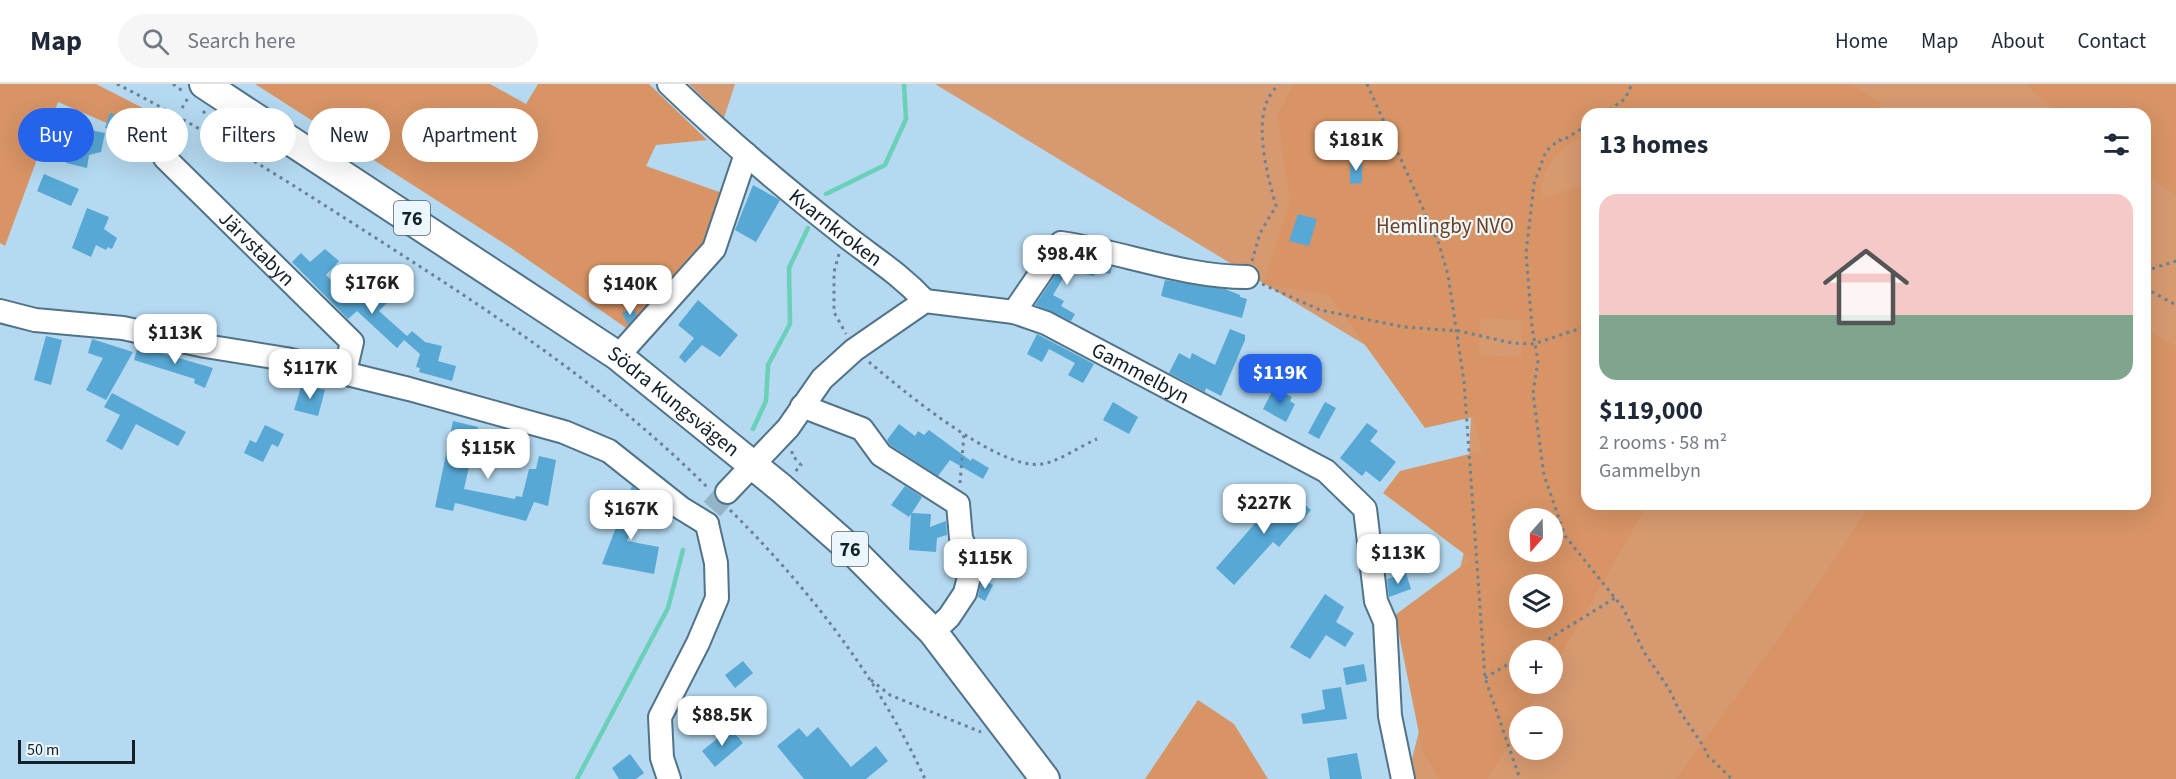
<!DOCTYPE html>
<meta charset="utf-8">
<style>
body{margin:0;font-family:"Source Sans 3",sans-serif;background:#f6f6f7;color:#1f2937;height:100vh;display:flex;flex-direction:column;font-size:22px;white-space:nowrap}
*{box-sizing:border-box;margin:0}
p{font-size:20px;color:#747a83}
.icon{flex:none;width:33px;height:33px;fill:none;stroke:currentColor;stroke-width:2;stroke-linecap:round;stroke-linejoin:round}
.map{position:relative;flex:1;overflow:hidden}
.side{position:absolute;left:1581px;top:24px;width:570px;height:402px;display:flex;flex-direction:column;background:#fff;border-radius:18px;box-shadow:0 6px 24px #0002}
.side>*{flex:none}
.top-card{position:absolute;left:18px;top:24px;width:570px;height:54px;display:flex;gap:12px}
.needle{width:39px;rotate:200deg}
.fabs{position:absolute;left:1509px;top:424px;display:grid;gap:12px}
.fabs a{display:grid;place-items:center;width:54px;height:54px;border-radius:50%;background:#fff;box-shadow:0 6px 24px #0002;font-size:30px}
.scale{position:absolute;left:18px;bottom:15px;width:117px;box-sizing:border-box;padding-left:6px;border:3px solid #122029;border-top:0;font-size:16px;line-height:21px;white-space:nowrap;color:#122029;-webkit-text-stroke:4px #ebf6fd;paint-order:stroke}
.price{position:absolute;translate:-50% -51px;padding:0 14px;border-radius:12px;background:#fff;color:#222;font-size:20px;line-height:39px;filter:drop-shadow(0 2px 3px #0008)}
.price::after{content:'';position:absolute;left:50%;top:36px;width:18px;height:14px;margin-left:-9px;background:inherit;clip-path:polygon(0 0,100% 0,50% 100%)}
.price.active{background:#2563eb;color:#fff}
ul{padding:0;list-style:none}
li{display:grid;align-content:center;gap:12px;height:318px;padding:0 18px}
li span{display:grid;place-items:center;height:186px;border-radius:18px;color:#555}
li>.icon{margin-inline-start:auto}
span .icon{width:108px;height:108px;fill:#fffc;stroke-width:1}
li b{font-size:26px}
h2{display:flex;justify-content:space-between;align-items:center;height:72px;padding:0 18px;font-size:26px}
.tag{padding:0 21px;border-radius:27px;background:#fff;box-shadow:0 6px 24px #0002;font-size:21px;line-height:54px}
.tag.active{background:#2563eb;color:#fff}
header{display:flex;align-items:center;gap:36px;box-sizing:border-box;height:84px;padding:0 30px;background:#fff;border-bottom:2px solid #e0e1e3}
header strong{font-size:28px}
nav{display:flex;gap:33px;margin-inline-start:auto;font-size:21px}
.search{width:420px;height:54px;background:#f6f6f7;display:flex;align-items:center;gap:15px;box-sizing:border-box;padding:0 21px;border-radius:33px;color:#747a83;font-size:22px}
.map>svg:first-child{display:block}
</style>
<header>
<strong>Map</strong>
<div class="search"><svg class="icon" aria-label="search" viewBox="0 0 24 24"><circle cx="10" cy="10" r="6"/><path d="M15 15l6 6"/></svg>Search here</div>
<nav><a>Home</a><a>Map</a><a>About</a><a>Contact</a></nav>
</header>
<div class="map">
<svg width="2176" height="695" viewBox="0 0 2176 695">
<rect width="100%" height="100%" fill="#b4d9f0"/>
<g fill="#d79a70" fill-rule="evenodd">
<path d="M689 0H735L724 34 694 5Z"/>
<path d="M935 0H2176V695H1407L1465 464 1471 330 1380 270ZM1587 30H2145V420H1587ZM1520 435H1552V468H1520ZM1520 501H1552V534H1520ZM1520 567H1552V600H1520ZM1520 633H1552V666H1520Z"/>
</g>
<g fill="#d89465" fill-rule="evenodd">
<path d="M0 0H96L143 24 130 49 58 18 5 162 0 159Z"/>
<path d="M255 0H490L526 20 538 0H649L707 56 656 61 646 82 722 109 707 156 632 248 511 164Z"/>
<path d="M1294 0H1850L1881 19 1875 30H1619L1617 27 1613 30H1587V47C1563 64 1538 82 1542 114L1587 100V420H1648L1553 584 1552 567H1520V600H1543L1524 633H1520L1519 641 1488 695H1439L1423 669 1395 531 1471 475 1383 409 1400 387 1482 367 1473 333 1425 344 1329 211 1263 200 1290 117 1277 31ZM1480 234 1522 236 1521 273 1479 271ZM1520 435H1552V468H1520ZM1520 501H1552V534H1520Z"/>
<path d="M2024 0H2176V111L2145 90V30H2060Z"/>
<path d="M2145 245 2176 262V695H1676L1832 480 1871 420H2145Z"/>
<path d="M1198 616 1234 640 1268 695H1145Z"/>
</g>
<g fill="none" stroke-linecap="round" stroke-linejoin="round">
<g stroke="#6ad0b7" stroke-width="4.5">
<path d="M826 110 885 81 906 35 904 0"/>
<path d="M753 345 766 317 768 281 790 240 789 184 808 144"/>
<path d="M577 695 668 524 683 466"/>
</g>
</g>
<g fill="#57a8d5">
<path d="M110 29 136 37 131 52 105 44Z"/>
<path d="M76 43 105 49 101 68 89 71 87 84 66 79Z"/>
<path d="M1350 76H1362V99L1350 100Z"/>
<path d="M44 90 79 105 71 122 37 107Z"/>
<path d="M753 101 780 116 756 158 735 146Z"/>
<path d="M87 124 109 133 104 145 117 154 112 165 108 163 106 166 96 161 91 173 72 164Z"/>
<path d="M1298 130 1317 135 1309 162 1289 157Z"/>
<path d="M325 165 339 177 326 191 352 218 360 210 368 219 378 210 387 219 379 227 407 252 404 255 412 247 425 258 442 262 438 277 456 282 452 297 419 288 420 284 416 283 420 270 404 256 397 264 357 227 348 235 292 178 301 169 310 178Z"/>
<path d="M1067 174 1112 183 1110 190 1095 186 1094 192 1068 186 1053 211 1064 217 1061 222 1075 230 1071 237 1035 221Z"/>
<path d="M1165 196 1225 205 1240 211V213L1247 215 1242 234 1161 212Z"/>
<path d="M698 216 738 251 720 273 702 261 685 279 679 273 694 254 678 241Z"/>
<path d="M633 224 637 231 628 241 622 229Z"/>
<path d="M1230 245 1245 251V256L1221 312 1206 304 1205 308 1169 289 1179 269 1190 275 1192 269 1215 281Z"/>
<path d="M1037 250 1094 280 1083 299 1068 291 1075 279 1049 265 1042 278 1027 270Z"/>
<path d="M46 252 62 256 51 301 34 296Z"/>
<path d="M92 255 133 268 106 316 86 306 103 274 88 269Z"/>
<path d="M138 262 213 284 205 304 194 299 195 295 134 276Z"/>
<path d="M302 300 325 306 318 332 294 326Z"/>
<path d="M1274 304 1292 313 1290 317 1295 320 1286 338 1263 325Z"/>
<path d="M112 309 186 348 178 362 136 340 122 366 106 357 120 331 104 323Z"/>
<path d="M1113 318 1138 333 1129 350 1103 336Z"/>
<path d="M1325 318 1336 324 1319 355 1308 349Z"/>
<path d="M453 337 478 343 464 405 515 415 516 412 522 413 529 385H536L539 372 556 376 548 422 534 418 526 437 460 420 455 419 453 427 435 423Z"/>
<path d="M1367 339 1378 347 1370 357 1396 378 1380 398 1366 387 1362 392 1340 374Z"/>
<path d="M899 340 915 352 918 347 924 351 929 346 971 377 972 374 989 384 983 395 950 376 938 392 890 361 887 356Z"/>
<path d="M265 341 284 350 278 363 272 360 263 378 244 369 250 356 256 359Z"/>
<path d="M632 402 645 412 627 457 659 463 654 490 602 480Z"/>
<path d="M905 402 922 413 912 429 931 430 930 443 946 437 947 451 937 454 936 468 909 466 911 430 909 433 891 421Z"/>
<path d="M1286 404 1311 426 1279 463 1273 458 1234 501 1216 484Z"/>
<path d="M1406 489 1411 505 1389 513 1387 495Z"/>
<path d="M982 495 993 501 985 517 978 513Z"/>
<path d="M1325 510 1344 523 1336 538 1354 549 1345 563 1326 551 1310 575 1290 563Z"/>
<path d="M743 577 753 589 735 604 725 591Z"/>
<path d="M1364 580 1367 597 1346 601 1343 584Z"/>
<path d="M1341 603 1347 635 1303 640 1301 630 1325 625 1322 606Z"/>
<path d="M818 643 851 683 876 662 888 677 866 695H804L777 662 799 644 807 653Z"/>
<path d="M730 644 743 659 715 683 702 667Z"/>
<path d="M1357 669 1362 695H1330L1327 674Z"/>
<path d="M630 670 644 689 636 695H619L612 684Z"/>
</g>
<g fill="none" stroke-linecap="round" stroke-linejoin="round">
<path stroke="#94b4c8" stroke-width="22" stroke-dasharray="22 11" stroke-linecap="butt" d="M712 425 727 408"/>
<g stroke="#517388" stroke-width="26">
<g id="minor">
<path id="s1" d="M669 0C724 53 783 103 843 150 872 173 899 189 925 217"/>
<path id="s2" d="M165 74 352 258 345 288"/>
<path d="M0 227 35 236 123 244 205 262 286 275 409 305 564 348 609 367 681 424 707 440"/>
<path d="M1014 228 1061 159C1123 168 1184 193 1247 193"/>
<path d="M618 272 714 165 746 70"/>
<path d="M802 322 862 345 881 371 958 420 961 454 972 481 965 509 949 533 933 548"/>
<path id="s3" d="M727 408 788 344 822 295 854 266 925 217 1014 228 1046 239 1326 387 1365 425 1376 517 1385 538 1390 632 1403 695"/>
<path d="M669 695 662 674 660 633 698 559 717 514 716 479 707 440"/>
</g>
</g>
<g stroke="#517388" stroke-width="32">
<g id="major">
<path id="s4" d="M204 0 618 272 781 404 857 471 933 548 1045 695"/>
</g>
</g>
<g stroke="#698394" stroke-width="3" stroke-dasharray="3 4.5" stroke-linecap="butt">
<path d="M117 0C209 47 295 102 382 158 500 234 609 305 708 404"/>
<path d="M173 0 184 8"/>
<path d="M1367 0 1439 160 1448 191 1464 297 1485 594 1520 695"/>
<path d="M182 24 188 14"/>
<path d="M203 27 237 64"/>
<path d="M1603 30 1625 15 1632 0"/>
<path d="M1587 41 1562 57 1559 56 1546 67 1534 100 1526 169 1532 243 1538 277 1533 309 1544 391 1565 452 1623 524 1644 568 1669 605 1679 626 1704 663 1708 672 1732 695"/>
<path d="M839 170 834 188V228L846 250"/>
<path d="M1252 177 1260 149 1276 122C1268 95 1256 47 1266 20 1268 13 1274 6 1278 0"/>
<path d="M2145 187 2176 177"/>
<path d="M1262 200 1320 226 1404 243 1459 247 1512 259 1534 260 1587 242"/>
<path d="M2145 204 2176 221"/>
<path d="M869 278C902 306 999 387 1042 380 1060 377 1080 362 1097 355"/>
<path d="M792 367V371L801 381 795 388"/>
<path d="M960 399 964 350"/>
<path d="M730 426C808 503 879 595 925 695"/>
<path d="M1529 567 1615 514"/>
<path d="M1485 594 1520 573"/>
<path d="M871 596 890 611 981 648"/>
</g>
<use href="#minor" stroke="#fff" stroke-width="22"/>
<use href="#major" stroke="#fff" stroke-width="28"/>
</g>
<g text-anchor="middle" stroke-width="4.5" stroke-linejoin="round" paint-order="stroke">
<g fill="#ebf6fd" stroke="#536069" stroke-width="1.5">
<rect x="394" y="117" width="36" height="34" rx="4.5"/>
<rect x="832" y="448" width="36" height="34" rx="4.5"/>
</g>
<g font-size="20" font-weight="bold" fill="#122029">
<text x="412" y="141">76</text>
<text x="850" y="472">76</text>
</g>
<g font-size="21" fill="#122029" stroke="#ebf6fd">
<text dy="7" stroke="none"><textPath href="#s1" startOffset="220">Kvarnkroken</textPath></text>
<text dy="7" stroke="none"><textPath href="#s2" startOffset="129">Järvstabyn</textPath></text>
<text dy="7" stroke="none"><textPath href="#s3" startOffset="508">Gammelbyn</textPath></text>
<text dy="7" stroke="none"><textPath href="#s4" startOffset="567">Södra Kungsvägen</textPath></text>
</g>
<g font-size="21" fill="#6e401e" stroke="#ebf6fd">
<text x="1445" y="149">Hemlingby NVO</text>
</g>
</g>
</svg>
<div class="fabs">
<a><svg class="needle" viewBox="-14 -14 28 28"><path d="M0-13l5 13h-10z" fill="#e53935"/><path d="M0 13l5-13h-10z" fill="#747a83"/></svg></a>
<a><svg class="icon" aria-label="layers" viewBox="0 0 24 24"><path d="M12 4l9 5-9 5-9-5zM3 14l9 5 9-5"/></svg></a>
<a>+</a>
<a>−</a>
</div>
<div class="scale">50 m</div>
<b class="price" style="left:1356px;top:88px">$181K</b>
<b class="price" style="left:1067px;top:202px">$98.4K</b>
<b class="price" style="left:372px;top:231px">$176K</b>
<b class="price" style="left:630px;top:232px">$140K</b>
<b class="price" style="left:175px;top:281px">$113K</b>
<b class="price" style="left:310px;top:316px">$117K</b>
<b class="price active" style="left:1280px;top:321px">$119K</b>
<b class="price" style="left:488px;top:396px">$115K</b>
<b class="price" style="left:1264px;top:451px">$227K</b>
<b class="price" style="left:631px;top:457px">$167K</b>
<b class="price" style="left:1398px;top:501px">$113K</b>
<b class="price" style="left:985px;top:506px">$115K</b>
<b class="price" style="left:722px;top:663px">$88.5K</b>
<div class="top-card">
<a class="tag active">Buy</a>
<a class="tag">Rent</a>
<a class="tag">Filters</a>
<a class="tag">New</a>
<a class="tag">Apartment</a>
</div>
<section class="side">
<h2>13 homes<svg class="icon" aria-label="filters" viewBox="0 0 24 24"><path d="M4 7h16M4 17h16"/><circle cx="9" cy="7" r="2"/><circle cx="15" cy="17" r="2"/></svg></h2>
<ul>
<li><span style="background:linear-gradient(#f6c9c9 65%,#7fa58c 0)"><svg class="icon" aria-label="home" viewBox="0 0 24 24"><path d="M3 11l9-7 9 7M6 9v11h12V9"/></svg></span><div><b>$119,000</b><p>2 rooms · 58 m²</p><p>Gammelbyn</p></div></li>
</ul>
</section>
</div>
